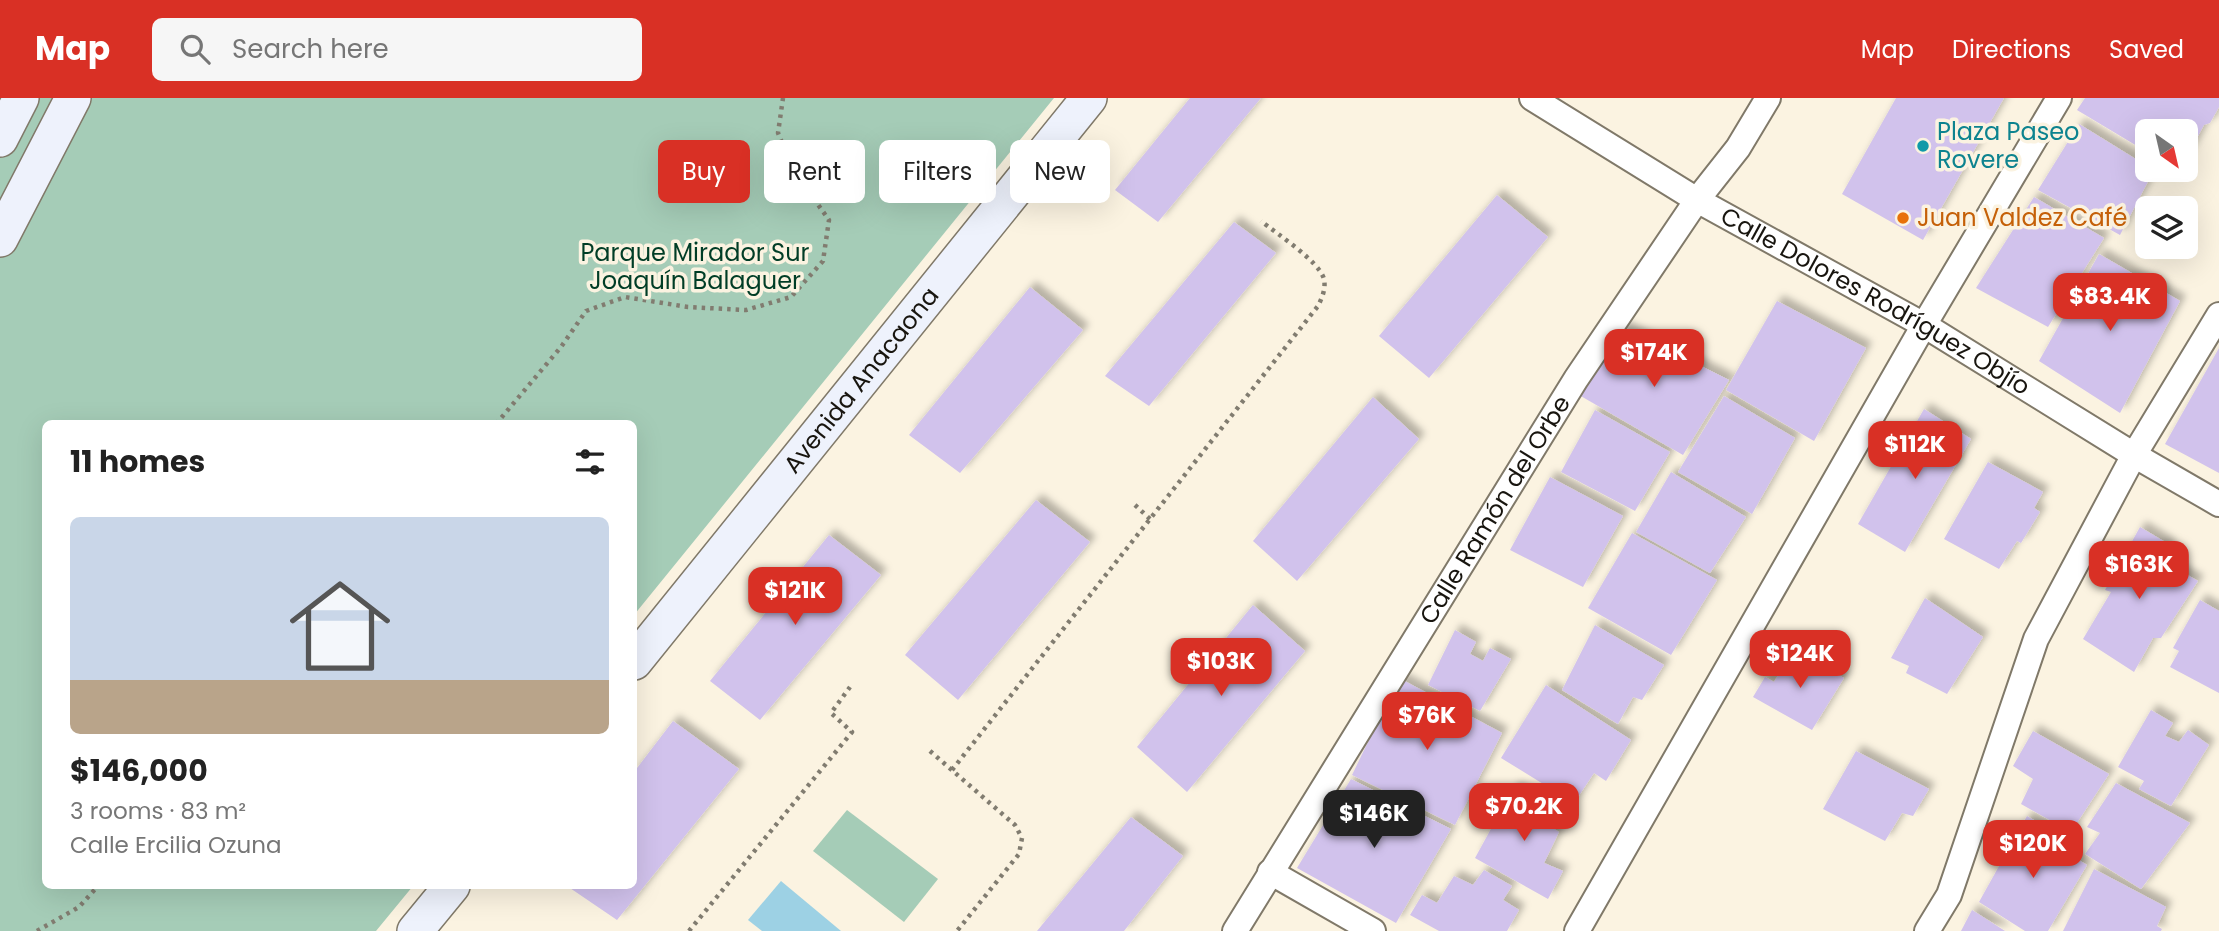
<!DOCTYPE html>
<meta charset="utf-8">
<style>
body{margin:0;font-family:Poppins,sans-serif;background:#f6f6f6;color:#222;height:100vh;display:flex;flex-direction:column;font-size:26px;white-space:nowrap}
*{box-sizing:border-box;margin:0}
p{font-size:23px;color:#767676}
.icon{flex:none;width:38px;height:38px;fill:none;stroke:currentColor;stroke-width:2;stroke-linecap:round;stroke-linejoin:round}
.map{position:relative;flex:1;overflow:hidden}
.panel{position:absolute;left:42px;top:322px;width:595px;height:469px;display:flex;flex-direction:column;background:#fff;border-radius:10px;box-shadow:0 7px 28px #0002}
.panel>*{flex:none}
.banner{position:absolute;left:658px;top:42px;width:665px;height:63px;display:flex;gap:14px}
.needle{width:46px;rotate:146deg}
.tools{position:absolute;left:2135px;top:21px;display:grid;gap:14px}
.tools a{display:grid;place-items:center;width:63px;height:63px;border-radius:10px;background:#fff;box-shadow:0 7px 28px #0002;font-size:35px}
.price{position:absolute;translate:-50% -60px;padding:0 16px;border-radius:14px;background:#d93025;color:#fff;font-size:23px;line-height:46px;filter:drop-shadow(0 2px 4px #0008)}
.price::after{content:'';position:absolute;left:50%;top:42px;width:21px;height:16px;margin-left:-10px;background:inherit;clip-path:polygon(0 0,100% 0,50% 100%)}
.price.selected{background:#222;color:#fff}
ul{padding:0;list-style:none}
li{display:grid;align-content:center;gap:14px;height:371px;padding:0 28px}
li+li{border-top:2px solid #e0e0e0}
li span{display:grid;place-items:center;height:217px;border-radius:10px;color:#555}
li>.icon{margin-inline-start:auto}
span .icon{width:126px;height:126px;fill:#fffc;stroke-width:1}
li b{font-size:30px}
h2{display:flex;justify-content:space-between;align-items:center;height:84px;padding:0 28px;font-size:30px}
.pill{padding:0 24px;border-radius:10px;background:#fff;box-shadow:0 7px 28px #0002;font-size:24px;line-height:63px}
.pill.selected{background:#d93025;color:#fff}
header{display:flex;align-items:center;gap:42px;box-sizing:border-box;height:98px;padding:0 35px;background:#d93025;color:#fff}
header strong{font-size:33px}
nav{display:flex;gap:38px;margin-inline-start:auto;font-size:24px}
.search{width:490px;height:63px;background:#f6f6f6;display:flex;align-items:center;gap:18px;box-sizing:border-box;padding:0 24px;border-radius:10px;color:#767676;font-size:26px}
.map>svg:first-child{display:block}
</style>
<header>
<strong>Map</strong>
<div class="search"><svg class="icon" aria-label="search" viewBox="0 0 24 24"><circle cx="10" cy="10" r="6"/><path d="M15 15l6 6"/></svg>Search here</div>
<nav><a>Map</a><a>Directions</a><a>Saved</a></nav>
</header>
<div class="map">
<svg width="2219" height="833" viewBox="0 0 2219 833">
<defs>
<filter id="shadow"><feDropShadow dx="6" dy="-6" stdDeviation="3.5" flood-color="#0004"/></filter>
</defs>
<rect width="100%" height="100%" fill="#fbf3e1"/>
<g fill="#a5ccb7">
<path d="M0 0H1054L634 517V326H46V788H413L376 833H0Z"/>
<path d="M847 712 938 781 904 824 813 753Z"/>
</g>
<path fill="#9dd1e4" d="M781 783 841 833H762L748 822Z"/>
<g fill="#d1c2ec" filter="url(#shadow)">
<path d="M1190 0H1261L1158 124 1115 92Z"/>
<path d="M1896 0H2004L1923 142 1842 96Z"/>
<path d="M2085 0H2219V9L2210 25 2204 27 2186 60V33H2147V54L2077 12Z"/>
<path d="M2079 26 2147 68V72H2154L2120 137 2038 92Z"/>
<path d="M1497 97 1548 139 1429 280 1379 238Z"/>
<path d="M2034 99 2104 140 2048 229 1976 190Z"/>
<path d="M1234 124 1276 155 1149 308 1105 278Z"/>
<path d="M2099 156 2180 203 2120 315 2039 263Z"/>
<path d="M1030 189 1083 232 960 375 909 337Z"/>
<path d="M1777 203 1866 250 1814 343 1726 292Z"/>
<path d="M1621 228 1729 282 1683 357 1579 297Z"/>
<path d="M2219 250V375L2165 346Z"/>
<path d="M1724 298 1795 340 1752 416 1678 374Z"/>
<path d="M1373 299 1419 341 1297 483 1253 443Z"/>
<path d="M1924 311 1971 341 1905 454 1858 426Z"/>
<path d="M1595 312 1670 354 1635 413 1561 374Z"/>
<path d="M1988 364 2043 394 2034 410 2040 414 2021 445 2017 443 1999 471 1944 441Z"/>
<path d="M1671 374 1746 419 1710 475 1636 434Z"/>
<path d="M1550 379 1623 418 1583 489 1510 452Z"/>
<path d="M1036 402 1090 444 958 602 905 557Z"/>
<path d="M2140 429 2170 447 2163 463 2198 483 2161 540H2153L2134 574 2083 541 2111 494 2105 492Z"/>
<path d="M1632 435 1717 482 1671 557 1588 510Z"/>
<path d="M829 437 881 477 760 622 710 583Z"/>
<path d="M1925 500 1983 539 1947 596 1906 575 1909 568 1891 560Z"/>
<path d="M2200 502 2219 513V595L2170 569 2179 553 2173 550Z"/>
<path d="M1253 507 1305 553 1187 694 1137 649Z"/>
<path d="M1595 527 1664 567 1642 602 1633 599 1618 626 1562 592Z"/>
<path d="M1455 532 1476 544 1470 556 1483 563 1490 550 1511 561 1480 613 1428 587Z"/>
<path d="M1793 553 1844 580 1812 632 1753 599 1765 579 1774 584Z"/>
<path d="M1399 580 1502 635 1455 727 1352 677Z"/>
<path d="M1546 587 1631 642 1606 683 1594 675 1574 705 1501 660Z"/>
<path d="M2151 612 2173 625 2165 638 2179 644 2188 632 2209 647 2171 708 2139 691 2144 683 2118 669Z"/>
<path d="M673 623 739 671 617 822 567 788H634V674Z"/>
<path d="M2033 633 2109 676 2071 734 2021 706 2033 681 2013 668Z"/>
<path d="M1856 653 1929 691 1913 718 1902 715 1885 743 1823 711Z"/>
<path d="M1351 681 1451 731 1396 825 1297 770Z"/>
<path d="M2116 685 2190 725 2141 791 2085 756 2100 735 2087 729Z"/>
<path d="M1514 689 1564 715 1554 731 1559 734 1544 765 1563 773 1548 801 1475 760Z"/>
<path d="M2027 718 2052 733 2046 742 2087 767 2048 833H2025L1979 804Z"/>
<path d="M1131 719 1183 758 1124 833H1037Z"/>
<path d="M2094 771 2166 809 2157 828 2162 831 2161 833H2063Z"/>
<path d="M1484 772 1512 788 1503 802 1519 812 1507 833H1439L1410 817 1422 797 1437 805 1454 778 1473 787Z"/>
<path d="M1972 812 2005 833H1961Z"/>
</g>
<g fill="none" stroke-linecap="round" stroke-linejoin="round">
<g stroke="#807969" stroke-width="28">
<g id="street">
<path id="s1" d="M1532 0 1697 102 1924 227 2134 357 2219 406"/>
<path d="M1270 774 1373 833"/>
<path id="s2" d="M1235 833 1576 281 1697 102 1738 50 1768 0"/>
<path d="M1577 833 1924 227 2059 0"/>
<path d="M1927 833 1949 797 2036 541 2134 357 2219 217"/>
</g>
</g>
<g stroke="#807969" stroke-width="38">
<g id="secondary">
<path d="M0 41 21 0"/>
<path d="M0 141 73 0"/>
<path id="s3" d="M634 564 1089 0"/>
<path d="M415 833 452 788"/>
</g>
</g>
<g stroke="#817c70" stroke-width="4.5" stroke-dasharray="3.5 5" stroke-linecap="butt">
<path d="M496 326 561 249 586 213 625 199 688 209 746 212 791 199 823 163 829 122 794 73 778 35 783 0"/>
<path d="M1135 407 1150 421"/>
<path d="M930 653 1015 727 1022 740 1019 756 957 833"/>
<path d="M952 672 1318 208C1322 200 1326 191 1324 181 1319 163 1277 136 1261 123"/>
<path d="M37 833 79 809 98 788"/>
<path d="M689 833 852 634 831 615 850 589"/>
</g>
<use href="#street" stroke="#fff" stroke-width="24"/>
<use href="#secondary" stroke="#eef2fc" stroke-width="35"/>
</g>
<circle fill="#0f9aa8" stroke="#fbf3e1" stroke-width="2.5" cx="1923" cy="48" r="7"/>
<circle fill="#e8710a" stroke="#fbf3e1" stroke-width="2.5" cx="1903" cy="120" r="7"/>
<g text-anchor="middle" stroke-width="7" stroke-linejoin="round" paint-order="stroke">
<g font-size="24" fill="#0d838f" stroke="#fbf3e1" text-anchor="start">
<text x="1937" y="42">Plaza Paseo<tspan x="1937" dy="28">Rovere</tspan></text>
</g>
<g font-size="24" fill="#c56008" stroke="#fbf3e1" text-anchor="start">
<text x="1917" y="128">Juan Valdez Café</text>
</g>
<g font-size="24" fill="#003d26" stroke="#fbf3e1">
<text x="695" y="163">Parque Mirador Sur<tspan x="695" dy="28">Joaquín Balaguer</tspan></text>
</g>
<g font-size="24" fill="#18150f" stroke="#fbf3e1">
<text dy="8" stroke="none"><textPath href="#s1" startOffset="399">Calle Dolores Rodríguez Objío</textPath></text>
<text dy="8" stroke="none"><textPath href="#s3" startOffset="362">Avenida Anacaona</textPath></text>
<text dy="8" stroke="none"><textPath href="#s2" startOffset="495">Calle Ramón del Orbe</textPath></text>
</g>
</g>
</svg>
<div class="tools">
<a><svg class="needle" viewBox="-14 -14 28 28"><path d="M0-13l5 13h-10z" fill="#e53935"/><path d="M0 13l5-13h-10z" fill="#767676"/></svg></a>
<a><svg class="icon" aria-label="layers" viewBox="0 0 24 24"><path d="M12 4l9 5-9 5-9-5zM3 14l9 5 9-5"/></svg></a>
</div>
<b class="price" style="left:2110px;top:235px">$83.4K</b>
<b class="price" style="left:1654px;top:291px">$174K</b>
<b class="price" style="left:1915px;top:383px">$112K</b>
<b class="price" style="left:2139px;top:503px">$163K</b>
<b class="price" style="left:795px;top:529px">$121K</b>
<b class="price" style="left:1800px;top:592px">$124K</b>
<b class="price" style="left:1221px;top:600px">$103K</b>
<b class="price" style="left:1427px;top:654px">$76K</b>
<b class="price" style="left:1524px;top:745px">$70.2K</b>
<b class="price selected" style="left:1374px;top:752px">$146K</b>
<b class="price" style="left:2033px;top:782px">$120K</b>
<div class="banner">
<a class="pill selected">Buy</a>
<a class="pill">Rent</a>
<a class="pill">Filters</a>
<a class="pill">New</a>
</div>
<section class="panel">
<h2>11 homes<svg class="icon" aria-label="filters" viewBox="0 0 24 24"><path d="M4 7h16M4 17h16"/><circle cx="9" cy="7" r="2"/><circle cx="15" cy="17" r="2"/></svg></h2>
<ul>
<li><span style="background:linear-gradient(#c9d6e8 75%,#b9a48a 0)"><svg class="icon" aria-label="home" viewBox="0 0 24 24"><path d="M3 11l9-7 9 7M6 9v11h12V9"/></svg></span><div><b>$146,000</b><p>3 rooms · 83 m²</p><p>Calle Ercilia Ozuna</p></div></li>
</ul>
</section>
</div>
